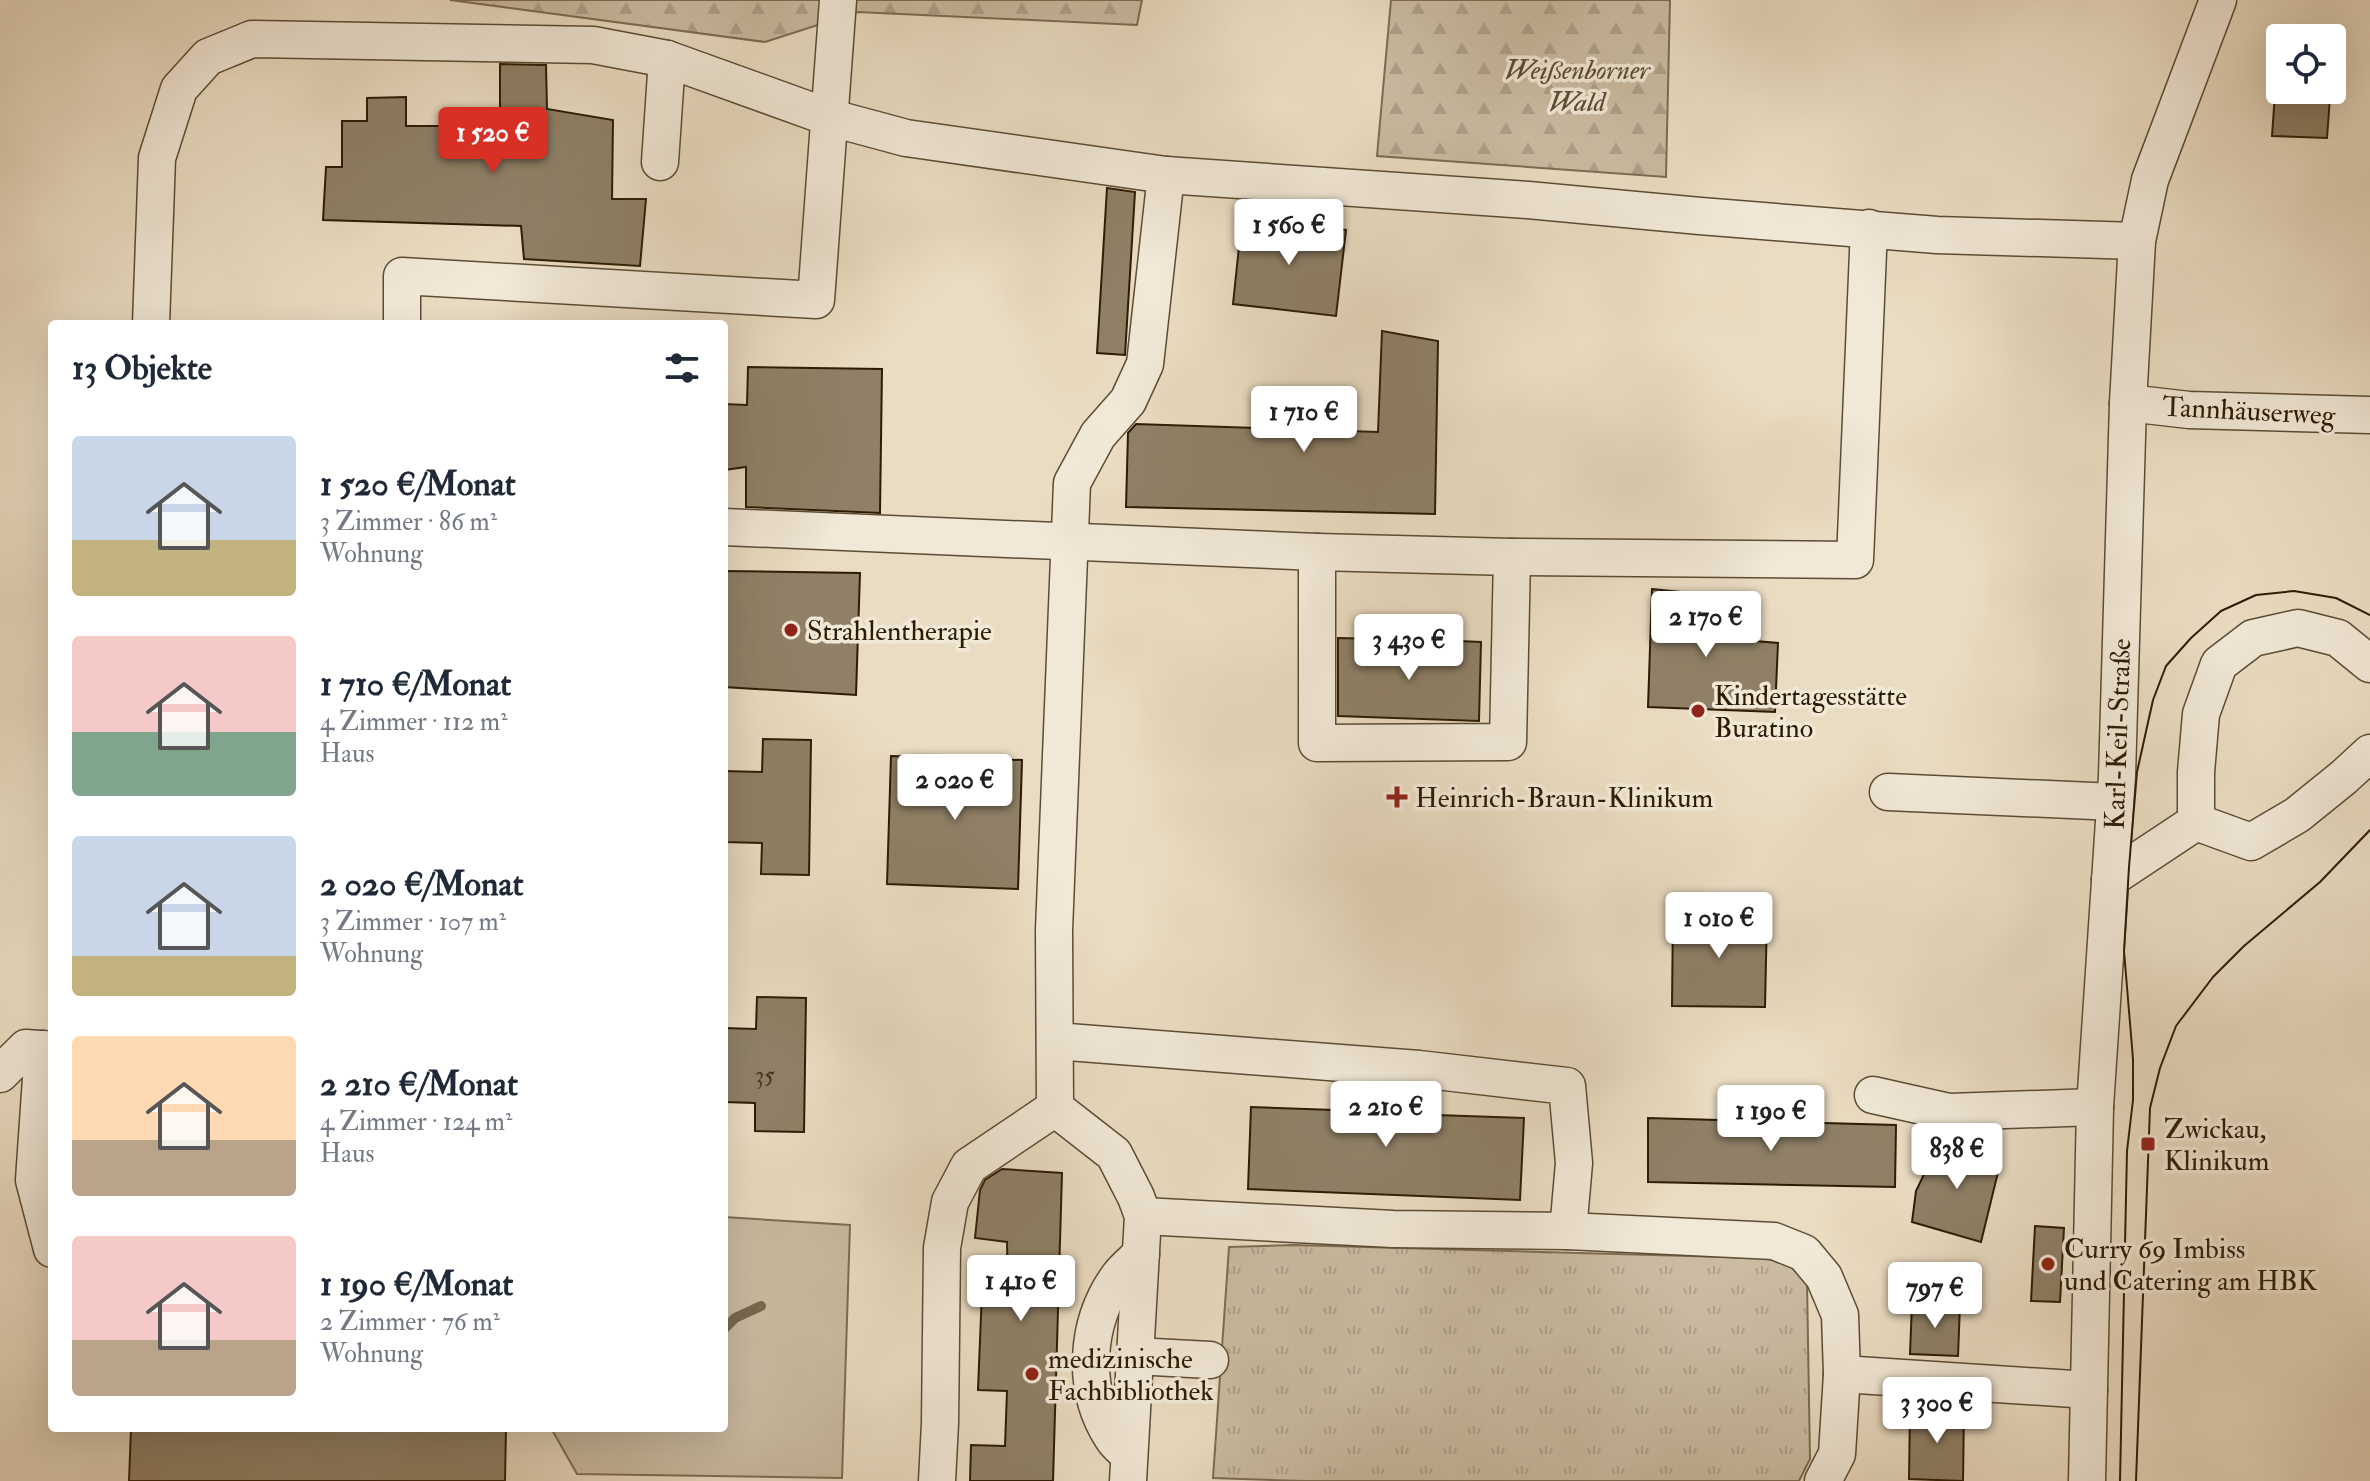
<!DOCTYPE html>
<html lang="de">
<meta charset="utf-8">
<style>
body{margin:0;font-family:"IM FELL Double Pica",serif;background:#f6f6f7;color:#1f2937;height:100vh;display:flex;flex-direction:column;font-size:30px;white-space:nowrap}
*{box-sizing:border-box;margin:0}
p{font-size:26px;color:#747a83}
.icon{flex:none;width:44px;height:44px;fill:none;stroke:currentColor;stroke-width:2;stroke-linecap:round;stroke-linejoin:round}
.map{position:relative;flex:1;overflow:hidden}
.details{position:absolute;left:48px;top:320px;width:680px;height:1112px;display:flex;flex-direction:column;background:#fff;border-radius:8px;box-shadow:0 8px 32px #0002}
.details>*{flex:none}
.controls{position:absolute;left:2266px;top:24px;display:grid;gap:16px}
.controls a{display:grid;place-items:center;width:80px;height:80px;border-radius:8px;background:#fff;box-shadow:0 8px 32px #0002;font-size:40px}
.price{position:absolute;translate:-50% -68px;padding:0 18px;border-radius:8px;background:#fff;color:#222;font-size:26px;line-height:52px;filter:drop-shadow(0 2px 4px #0008)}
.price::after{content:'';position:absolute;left:50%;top:48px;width:24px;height:18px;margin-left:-12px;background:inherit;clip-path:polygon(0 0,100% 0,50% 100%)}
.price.current{background:#d93025;color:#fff}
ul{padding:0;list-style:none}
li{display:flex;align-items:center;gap:24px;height:200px;padding:0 24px}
li span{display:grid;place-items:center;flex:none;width:224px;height:160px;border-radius:8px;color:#555}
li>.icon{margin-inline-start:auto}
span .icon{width:96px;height:96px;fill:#fffc;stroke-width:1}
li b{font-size:34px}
h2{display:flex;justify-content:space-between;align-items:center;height:96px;padding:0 24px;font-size:34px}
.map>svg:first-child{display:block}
</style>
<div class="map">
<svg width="2370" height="1481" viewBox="0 0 2370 1481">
<defs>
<pattern id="grass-tufts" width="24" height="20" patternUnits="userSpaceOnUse" patternTransform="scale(2)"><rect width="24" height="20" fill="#cabba2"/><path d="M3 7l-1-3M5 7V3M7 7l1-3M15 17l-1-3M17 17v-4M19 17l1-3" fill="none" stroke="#aea08a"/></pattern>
<pattern id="forest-firs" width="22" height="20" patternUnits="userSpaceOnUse" patternTransform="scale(2)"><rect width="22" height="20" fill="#cabba2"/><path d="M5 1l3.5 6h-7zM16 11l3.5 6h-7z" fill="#aea08a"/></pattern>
</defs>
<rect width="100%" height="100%" fill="#eadcc2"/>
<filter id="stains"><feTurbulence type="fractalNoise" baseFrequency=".0025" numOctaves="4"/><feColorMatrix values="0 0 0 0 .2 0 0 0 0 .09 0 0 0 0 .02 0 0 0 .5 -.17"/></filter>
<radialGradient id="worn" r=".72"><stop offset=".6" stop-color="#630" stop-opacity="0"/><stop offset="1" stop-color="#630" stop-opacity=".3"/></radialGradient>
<path fill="url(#grass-tufts)" stroke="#7c6c53" stroke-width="2" d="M1293 1245 1762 1258 1787 1263 1807 1282 1810 1459 1799 1481H1304L1213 1478 1229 1247Z"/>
<g fill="url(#forest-firs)" stroke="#7c6c53" stroke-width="2">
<path d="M450 0H1142L1137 25 858 12 765 42Z"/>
<path d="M1391 0H1670L1666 177 1377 156Z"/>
</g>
<path fill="#cabba2" stroke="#7c6c53" stroke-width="2" d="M724 1217 850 1225 842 1478 577 1474 551 1428H724Z"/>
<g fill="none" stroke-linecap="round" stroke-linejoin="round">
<path stroke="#78684f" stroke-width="10" d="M724 1329 735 1318 761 1306"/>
</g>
<g fill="#8f8067" stroke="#2d1c04" stroke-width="2">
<path d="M500 64 546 65 547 109 613 120 612 199H646L640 266 524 259 521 226 323 220 326 167H342V121H367V98L406 97V126H500Z"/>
<path d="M2275 94 2330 97 2327 138 2272 136Z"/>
<path d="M1107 188 1135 192 1125 355 1097 353Z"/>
<path d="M1242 218 1346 230 1336 316 1233 304Z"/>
<path d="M1382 331 1438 341 1435 514 1126 507 1128 433 1136 424 1378 432Z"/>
<path d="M748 367 882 369 880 513 746 507V467L724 470V404L747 405Z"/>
<path d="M724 571 860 573 856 695 724 687Z"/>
<path d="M1652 589 1719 596 1720 638 1778 643 1775 712 1648 707Z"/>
<path d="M1338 638 1378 639V653L1434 655 1435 640 1481 642 1479 721 1338 716Z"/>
<path d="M763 739 811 740 809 875 761 874 762 843 724 842V771L762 772Z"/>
<path d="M891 756 1022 760 1018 889 887 884Z"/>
<path d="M1673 913 1767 914 1765 1007 1672 1006Z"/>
<path d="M757 997 806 998 804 1132 755 1131V1103L724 1102V1028L756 1029Z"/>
<path d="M1352 1085 1422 1090 1430 1101 1436 1115 1524 1118 1520 1200 1248 1189 1251 1107 1334 1110Z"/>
<path d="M1648 1118 1896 1125 1895 1187 1648 1182Z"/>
<path d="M1941 1139 2001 1160 1981 1242 1912 1222 1916 1191Z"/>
<path d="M1002 1169 1062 1173 1053 1481H970L971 1445 1005 1446 1007 1391 978 1390 982 1291 1008 1292 1007 1242 975 1238 980 1190 985 1180Z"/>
<path d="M2035 1226 2064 1228 2060 1302 2031 1301Z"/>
<path d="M1912 1303 1960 1305 1958 1356 1910 1354Z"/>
<path d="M1910 1410H1964L1963 1481 1909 1479Z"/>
<path d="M131 1428H506L505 1481H129Z"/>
</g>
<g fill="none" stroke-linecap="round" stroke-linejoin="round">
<g stroke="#5c4c34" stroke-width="39">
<g id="minor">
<path d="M660 162 667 59"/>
<path d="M151 324 157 158 179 89 208 57 252 39 593 45 667 59 828 117 906 138 1166 175 1528 200 1700 216 1937 235 2137 241"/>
<path d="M402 324V276L816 300 838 0"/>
<path d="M2128 403 2189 410 2370 415"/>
<path d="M724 527 1317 552 1512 557 1855 560 1869 228"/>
<path d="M1317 552V743L1508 742 1512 557"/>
<path d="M1888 792 2115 802"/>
<path d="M2196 822V772L2201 714 2219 664 2253 638 2298 628 2338 638 2370 664"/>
<path d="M2196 822 2251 842 2297 815 2344 777 2370 753"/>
<path d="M2110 879 2196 822"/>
<path d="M1055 1041 1419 1069 1567 1086 1574 1163 1568 1231"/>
<path d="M43 1049 34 1180 52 1249"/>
<path d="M0 1074 26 1048 52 1050"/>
<path d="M1873 1095 1949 1112 2095 1107"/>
<path d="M1055 1108 1054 930 1072 483 1098 435 1128 401 1145 364 1166 175"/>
<path d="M1055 1108 1114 1154 1136 1197 1143 1216 1128 1481"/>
<path d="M1143 1216 1393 1229 1568 1231 1774 1241 1804 1253 1824 1277 1840 1315 1842 1374 1837 1454 1823 1481"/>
<path d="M1135 1356 1210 1360"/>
<path d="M1842 1374 2089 1390"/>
<path d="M1129 1455C1124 1450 1116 1444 1112 1437 1081 1389 1085 1322 1119 1276 1125 1268 1134 1261 1141 1254"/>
<path d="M937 1481 940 1423 942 1248 950 1202 969 1166 1055 1108"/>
<path d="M2087 1481 2095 1107 2117 776 2128 403 2137 241 2150 180 2218 0"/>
</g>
</g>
<use href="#minor" stroke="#f1e8d7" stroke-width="36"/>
<g stroke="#2d1c04" stroke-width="2">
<path d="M2120 1481 2127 1151 2133 1100V1059L2124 951 2129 867 2137 772 2153 700 2166 666 2191 638 2221 611 2256 595 2294 591 2336 598 2370 615"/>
<path d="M2136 1481 2150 1108 2160 1068 2176 1026 2213 977 2244 946 2320 882 2370 830"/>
</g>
</g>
<g fill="#8f2418" stroke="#f1e8d7" stroke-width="3">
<circle cx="791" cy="630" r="8"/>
<circle cx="1698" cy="711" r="8"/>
<path d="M1393 785h8v8h8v8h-8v8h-8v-8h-8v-8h8z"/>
<rect x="2140" y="1136" width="16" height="16" rx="4"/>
<circle cx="2048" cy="1264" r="8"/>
<circle cx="1032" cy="1374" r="8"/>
</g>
<g text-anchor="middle" stroke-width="7" stroke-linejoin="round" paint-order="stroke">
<g font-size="24" fill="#46351d">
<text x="765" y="1083">35</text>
</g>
<g font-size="28" font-style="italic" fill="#5c4c33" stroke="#f1e8d7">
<text x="1577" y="79">Weißenborner<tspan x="1577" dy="32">Wald</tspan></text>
</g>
<g font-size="28" fill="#2d1c04" stroke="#f1e8d7">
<text transform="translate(2249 410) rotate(3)" y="10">Tannhäuserweg</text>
<text transform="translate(2117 734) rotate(-88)" y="10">Karl-Keil-Straße</text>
</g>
<g font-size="28" fill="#2d1c04" stroke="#f1e8d7" text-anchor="start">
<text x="807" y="640">Strahlentherapie</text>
<text x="1714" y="705">Kindertagesstätte<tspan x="1714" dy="32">Buratino</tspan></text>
<text x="1415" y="807">Heinrich-Braun-Klinikum</text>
<text x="2164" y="1138">Zwickau,<tspan x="2164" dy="32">Klinikum</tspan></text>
<text x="2064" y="1258">Curry 69 Imbiss<tspan x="2064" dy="32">und Catering am HBK</tspan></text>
<text x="1048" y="1368">medizinische<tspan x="1048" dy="32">Fachbibliothek</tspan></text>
</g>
</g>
<rect width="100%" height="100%" filter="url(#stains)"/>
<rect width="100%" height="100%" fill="url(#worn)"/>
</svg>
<div class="controls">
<a><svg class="icon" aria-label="locate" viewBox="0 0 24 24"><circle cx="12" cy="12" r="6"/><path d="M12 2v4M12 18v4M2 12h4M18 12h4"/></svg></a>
</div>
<b class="price current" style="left:493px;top:175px">1 520 €</b>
<b class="price" style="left:1289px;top:267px">1 560 €</b>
<b class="price" style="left:1304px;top:454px">1 710 €</b>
<b class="price" style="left:1706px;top:659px">2 170 €</b>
<b class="price" style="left:1409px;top:682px">3 430 €</b>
<b class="price" style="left:955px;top:822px">2 020 €</b>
<b class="price" style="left:1719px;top:960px">1 010 €</b>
<b class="price" style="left:1386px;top:1149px">2 210 €</b>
<b class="price" style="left:1771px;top:1153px">1 190 €</b>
<b class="price" style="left:1957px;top:1191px">838 €</b>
<b class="price" style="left:1021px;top:1323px">1 410 €</b>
<b class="price" style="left:1935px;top:1330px">797 €</b>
<b class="price" style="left:1937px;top:1445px">3 300 €</b>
<section class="details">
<h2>13 Objekte<svg class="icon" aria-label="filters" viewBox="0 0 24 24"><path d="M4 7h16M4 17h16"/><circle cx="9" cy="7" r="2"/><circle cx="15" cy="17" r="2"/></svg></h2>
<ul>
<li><span style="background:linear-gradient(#c9d6e8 65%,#c2b280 0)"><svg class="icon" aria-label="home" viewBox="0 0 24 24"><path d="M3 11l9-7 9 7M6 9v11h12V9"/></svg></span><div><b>1 520 €/Monat</b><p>3 Zimmer · 86 m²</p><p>Wohnung</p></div></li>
<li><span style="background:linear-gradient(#f6c9c9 60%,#7fa58c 0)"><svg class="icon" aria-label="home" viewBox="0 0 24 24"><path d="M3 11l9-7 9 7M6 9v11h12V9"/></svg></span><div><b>1 710 €/Monat</b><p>4 Zimmer · 112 m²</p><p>Haus</p></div></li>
<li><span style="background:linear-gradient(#c9d6e8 75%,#c2b280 0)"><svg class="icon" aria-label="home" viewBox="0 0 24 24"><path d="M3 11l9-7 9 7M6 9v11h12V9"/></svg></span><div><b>2 020 €/Monat</b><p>3 Zimmer · 107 m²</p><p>Wohnung</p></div></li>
<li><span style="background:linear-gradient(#ffd9b3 65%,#b9a48a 0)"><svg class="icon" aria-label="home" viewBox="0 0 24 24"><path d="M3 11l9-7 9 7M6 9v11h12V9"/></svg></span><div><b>2 210 €/Monat</b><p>4 Zimmer · 124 m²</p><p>Haus</p></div></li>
<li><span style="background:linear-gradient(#f6c9c9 65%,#b9a48a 0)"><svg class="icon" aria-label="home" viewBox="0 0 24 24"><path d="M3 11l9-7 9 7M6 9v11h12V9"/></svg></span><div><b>1 190 €/Monat</b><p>2 Zimmer · 76 m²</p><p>Wohnung</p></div></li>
</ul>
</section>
</div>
